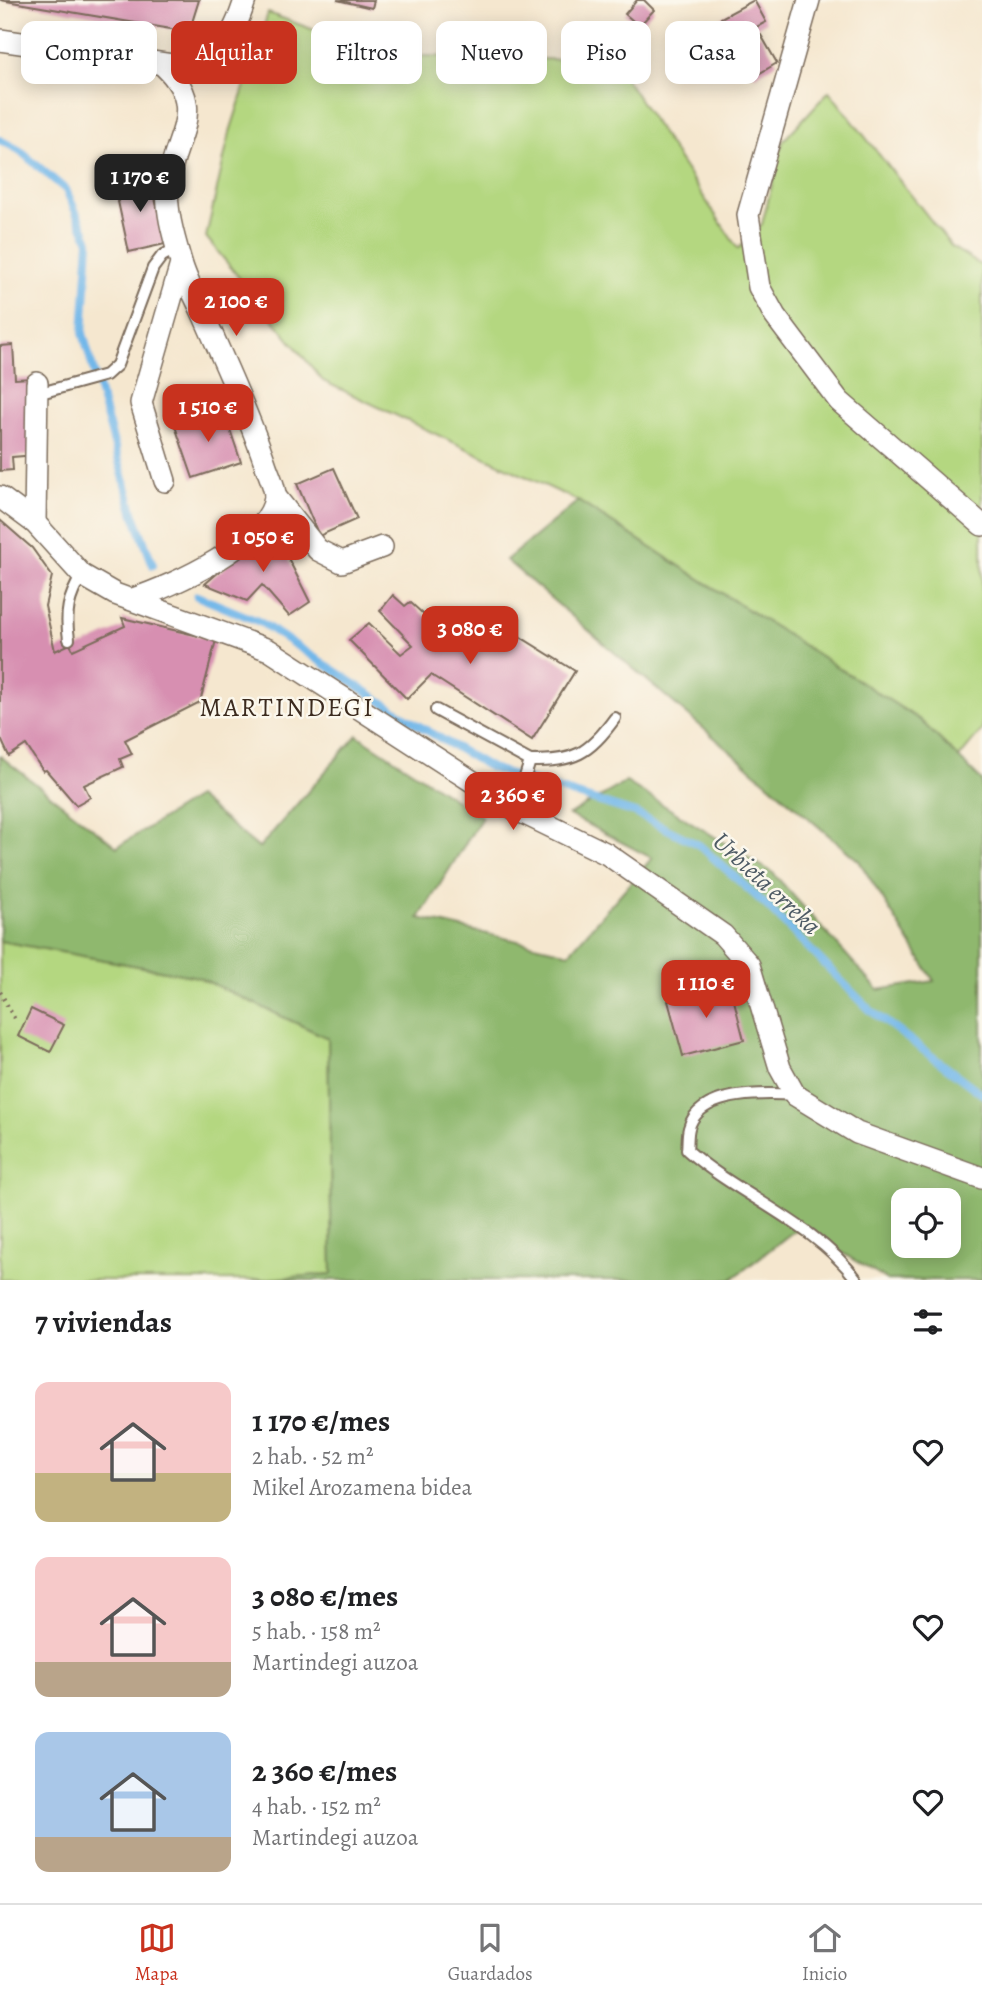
<!DOCTYPE html>
<html lang="es">
<meta charset="utf-8">
<style>
body{margin:0;font-family:Alegreya,serif;background:#f6f6f6;color:#202124;height:100vh;display:flex;flex-direction:column;font-size:26px;white-space:nowrap}
*{box-sizing:border-box;margin:0}
p{font-size:23px;color:#757577}
.icon{flex:none;width:38px;height:38px;fill:none;stroke:currentColor;stroke-width:2;stroke-linecap:round;stroke-linejoin:round}
.map{position:relative;height:1280px;overflow:hidden}
.drawer{display:flex;flex-direction:column;background:#fff;flex:1}
.drawer>*{flex:none}
.top-card{position:absolute;left:21px;top:21px;width:942px;height:63px;display:flex;gap:14px}
.buttons{position:absolute;left:891px;top:1188px;display:grid;gap:14px}
.buttons a{display:grid;place-items:center;width:70px;height:70px;border-radius:14px;background:#fff;box-shadow:0 4px 18px #0003;font-size:35px}
.price{position:absolute;translate:-50% -60px;padding:0 16px;border-radius:14px;background:#c8321e;color:#fff;font-size:23px;line-height:46px;filter:drop-shadow(0 2px 4px #0008)}
.price::after{content:'';position:absolute;left:50%;top:42px;width:21px;height:16px;margin-left:-10px;background:inherit;clip-path:polygon(0 0,100% 0,50% 100%)}
.price.active{background:#222;color:#fff}
ul{padding:0;list-style:none}
li{display:flex;align-items:center;gap:21px;height:175px;padding:0 35px}
li span{display:grid;place-items:center;flex:none;width:196px;height:140px;border-radius:14px;color:#555}
li>.icon{margin-inline-start:auto}
span .icon{width:84px;height:84px;fill:#fffc;stroke-width:1}
li b{font-size:30px}
h2{display:flex;justify-content:space-between;align-items:center;height:84px;padding:0 35px;font-size:30px}
.tag{padding:0 24px;border-radius:14px;background:#fff;box-shadow:0 4px 18px #0003;font-size:24px;line-height:63px}
.tag.active{background:#c8321e;color:#fff}
.menu{display:flex;justify-content:space-around;align-items:center;height:98px;border-top:2px solid #e0e0e0;background:#fff;font-size:19px;color:#757577}
.menu a{display:grid;justify-items:center;gap:4px}
.menu .active{color:#c8321e}
.map>svg:first-child{display:block}
</style>
<div class="map">
<svg width="982" height="1280" viewBox="0 0 982 1280">
<rect width="100%" height="100%" fill="#fbf7ec"/>
<filter id="ink" filterUnits="userSpaceOnUse"><feTurbulence type="fractalNoise" baseFrequency=".0143" numOctaves="2"/><feDisplacementMap in="SourceGraphic" scale="14" xChannelSelector="R" yChannelSelector="G"/><feConvolveMatrix kernelMatrix="1 2 1 2 8 2 1 2 1" color-interpolation-filters="sRGB"/></filter>
<filter id="wash" filterUnits="userSpaceOnUse"><feTurbulence type="fractalNoise" baseFrequency=".00686" numOctaves="4" result="noise"/><feDisplacementMap in="SourceGraphic" scale="28" xChannelSelector="R" yChannelSelector="G"/><feGaussianBlur stdDeviation="1.57" result="paint"/><feColorMatrix in="noise" values="0 0 0 0 0 0 0 0 0 0 0 0 0 0 0 0 0 1.4 0 .05"/><feComposite in="paint" operator="in"/></filter>
<g filter="url(#wash)">
<rect width="100%" height="100%" fill="#f5e7cf"/>
<g fill="#b4d780" stroke="#78804f" stroke-width="2">
<path d="M268 13 382 55 614 61 738 249 762 224 783 141 829 91 952 247 982 266V730L959 758 920 720 578 501 323 381 206 237 230 132Z"/>
<path d="M0 941 198 977 328 1038 332 1274 252 1280H0Z"/>
</g>
<path fill="#8fb86e" stroke="#657146" stroke-width="2" fill-rule="evenodd" d="M578 501 920 720 982 781V1280H887L799 1227 731 1280H252L332 1274 328 1038 198 977 0 941V756L117 847 197 797 259 848 357 735 482 817 419 918 569 953 652 858 569 815 626 782 773 873 878 990 934 981 859 861 506 560ZM903 1200H948V1246H903Z"/>
<g fill="none" stroke-linecap="round" stroke-linejoin="round">
<g stroke="#72b7e9" stroke-width="8">
<path d="M0 140 19 150 66 190 89 241 83 333 134 515 153 565"/>
<path d="M197 596 260 622 416 724 491 768 635 813 699 845 766 905 870 1010 982 1094"/>
</g>
</g>
<g id="blocks">
<g fill="#d78fb1">
<path d="M0 0H199L189 32Z"/>
<path d="M337 0H374L372 8Z"/>
<path d="M637 0H644L654 10 639 26 625 14Z"/>
<path d="M754 0 766 22 732 40 721 18Z"/>
<path d="M761 35 777 63 755 76 739 47Z"/>
<path d="M150 175 165 244 129 252 114 183Z"/>
<path d="M13 345 15 379 31 378 36 455 12 457 13 470 0 471V346Z"/>
<path d="M223 409 241 462 193 478 175 426Z"/>
<path d="M334 468 357 519 319 536 297 484Z"/>
<path d="M0 520 32 548 52 576 45 606 55 651 70 644 73 650 125 626 122 618 216 640 200 702 125 740 132 754 120 759 123 767 84 785 90 797 76 805 46 770 43 771 26 745 9 756 0 737Z"/>
<path d="M272 526 310 602 289 616 262 585 247 601 205 584Z"/>
<path d="M393 595 405 606 410 602 458 646 482 613 575 671 532 740 431 675 407 699 349 640 369 623 401 654 413 645 380 611Z"/>
<path d="M730 985 744 1040 683 1056 668 1001Z"/>
<path d="M31 1009 64 1025 50 1052 18 1036Z"/>
</g>
</g>
</g>
<g filter="url(#ink)">
<use href="#blocks" fill-opacity="0" stroke="#7c6c5c" stroke-width="2"/>
<g fill="none" stroke-linecap="round" stroke-linejoin="round">
<g stroke="#7c6c5c" stroke-width="14">
<g id="service">
<path d="M37 394 106 375 117 365 153 268 162 256 177 248"/>
<path d="M69 639C65 613 68 598 82 575"/>
<path d="M436 710 530 761"/>
<path d="M515 809 530 761C575 761 588 755 615 718"/>
<path d="M795 1095C765 1093 699 1090 689 1128 687 1135 688 1143 687 1150 739 1196 815 1223 857 1280"/>
</g>
</g>
<g stroke="#7c6c5c" stroke-width="24">
<g id="minor">
<path d="M809 0 748 215 759 287 775 316 839 401 982 525"/>
<path d="M0 40 179 66C221 58 233 39 245 0"/>
<path d="M165 481 141 403 181 264"/>
<path d="M275 496 318 550 342 562 382 547"/>
<path d="M0 497 35 523 82 575 115 594 269 650 515 809 607 854 723 935 749 965 780 1068 795 1095 857 1133 982 1178"/>
<path d="M35 523 37 383"/>
<path d="M133 599C172 586 269 543 275 498 276 488 268 473 265 463 248 412 225 364 204 316 196 298 186 280 181 262 174 238 165 209 168 184 174 136 209 109 164 66"/>
</g>
</g>
<path stroke="#7c6c5c" stroke-width="4.5" stroke-dasharray="2 5" stroke-linecap="butt" d="M0 992 15 1020"/>
<use href="#service" stroke="#fff" stroke-width="10"/>
<use href="#minor" stroke="#fff" stroke-width="21"/>
</g>
</g>
<g text-anchor="middle" stroke-width="5" stroke-linejoin="round" paint-order="stroke">
<g font-size="26" letter-spacing="2" fill="#3b2a1e" stroke="#fbf7ec">
<text x="287" y="716">MARTINDEGI</text>
</g>
<g font-size="26" font-style="italic" fill="#4e5b65" stroke="#fbf7ec">
<text transform="translate(767 883) rotate(43)" y="9">Urbieta erreka</text>
</g>
</g>
</svg>
<div class="buttons">
<a><svg class="icon" aria-label="locate" viewBox="0 0 24 24"><circle cx="12" cy="12" r="6"/><path d="M12 2v4M12 18v4M2 12h4M18 12h4"/></svg></a>
</div>
<b class="price active" style="left:140px;top:214px">1 170 €</b>
<b class="price" style="left:236px;top:338px">2 100 €</b>
<b class="price" style="left:208px;top:444px">1 510 €</b>
<b class="price" style="left:263px;top:574px">1 050 €</b>
<b class="price" style="left:470px;top:666px">3 080 €</b>
<b class="price" style="left:513px;top:832px">2 360 €</b>
<b class="price" style="left:706px;top:1020px">1 110 €</b>
<div class="top-card">
<a class="tag">Comprar</a>
<a class="tag active">Alquilar</a>
<a class="tag">Filtros</a>
<a class="tag">Nuevo</a>
<a class="tag">Piso</a>
<a class="tag">Casa</a>
</div>
</div>
<section class="drawer">
<h2>7 viviendas<svg class="icon" aria-label="filters" viewBox="0 0 24 24"><path d="M4 7h16M4 17h16"/><circle cx="9" cy="7" r="2"/><circle cx="15" cy="17" r="2"/></svg></h2>
<ul>
<li><span style="background:linear-gradient(#f6c9c9 65%,#c2b280 0)"><svg class="icon" aria-label="home" viewBox="0 0 24 24"><path d="M3 11l9-7 9 7M6 9v11h12V9"/></svg></span><div><b>1 170 €/mes</b><p>2 hab. · 52 m²</p><p>Mikel Arozamena bidea</p></div><svg class="icon" aria-label="heart" viewBox="0 0 24 24"><path d="M12 20l-8-8c-3-5 5-10 8-4 3-6 11-1 8 4z"/></svg></li>
<li><span style="background:linear-gradient(#f6c9c9 75%,#b9a48a 0)"><svg class="icon" aria-label="home" viewBox="0 0 24 24"><path d="M3 11l9-7 9 7M6 9v11h12V9"/></svg></span><div><b>3 080 €/mes</b><p>5 hab. · 158 m²</p><p>Martindegi auzoa</p></div><svg class="icon" aria-label="heart" viewBox="0 0 24 24"><path d="M12 20l-8-8c-3-5 5-10 8-4 3-6 11-1 8 4z"/></svg></li>
<li><span style="background:linear-gradient(#a9c7e8 75%,#b9a48a 0)"><svg class="icon" aria-label="home" viewBox="0 0 24 24"><path d="M3 11l9-7 9 7M6 9v11h12V9"/></svg></span><div><b>2 360 €/mes</b><p>4 hab. · 152 m²</p><p>Martindegi auzoa</p></div><svg class="icon" aria-label="heart" viewBox="0 0 24 24"><path d="M12 20l-8-8c-3-5 5-10 8-4 3-6 11-1 8 4z"/></svg></li>
</ul>
</section>
<nav class="menu">
<a class="active"><svg class="icon" aria-label="map" viewBox="0 0 24 24"><path d="M3 6l6-2 6 2 6-2v14l-6 2-6-2-6 2zM9 4v14M15 6v14"/></svg>Mapa</a>
<a><svg class="icon" aria-label="saved" viewBox="0 0 24 24"><path d="M7 4h10v16l-5-4-5 4z"/></svg>Guardados</a>
<a><svg class="icon" aria-label="home" viewBox="0 0 24 24"><path d="M3 11l9-7 9 7M6 9v11h12V9"/></svg>Inicio</a>
</nav>
